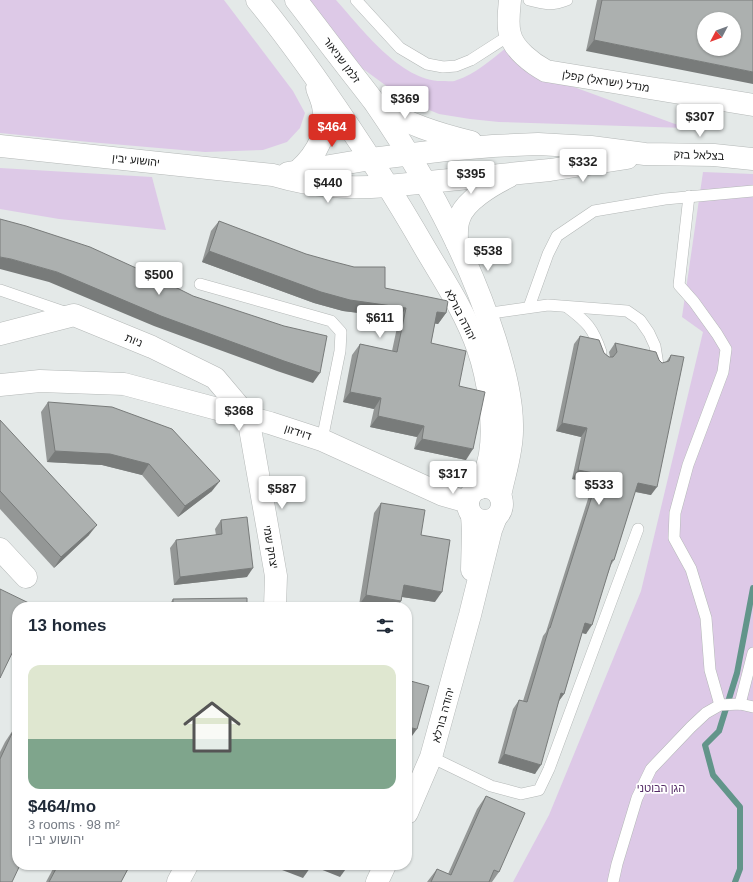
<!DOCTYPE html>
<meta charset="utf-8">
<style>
body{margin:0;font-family:Helvetica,Heebo,sans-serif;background:#f6f6f7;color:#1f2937;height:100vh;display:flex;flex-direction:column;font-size:15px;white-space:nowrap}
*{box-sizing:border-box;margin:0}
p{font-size:13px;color:#747a83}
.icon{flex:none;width:22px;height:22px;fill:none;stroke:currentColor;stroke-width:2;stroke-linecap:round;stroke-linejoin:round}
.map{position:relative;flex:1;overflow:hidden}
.sheet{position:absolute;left:12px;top:602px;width:400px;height:268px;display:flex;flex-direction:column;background:#fff;border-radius:16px;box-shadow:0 1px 3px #0004}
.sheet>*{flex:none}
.needle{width:26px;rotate:229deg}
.buttons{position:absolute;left:697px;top:12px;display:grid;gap:8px}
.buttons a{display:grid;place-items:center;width:44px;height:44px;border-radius:50%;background:#fff;box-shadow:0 1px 3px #0004;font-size:20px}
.price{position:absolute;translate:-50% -34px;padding:0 9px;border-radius:4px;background:#fff;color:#222;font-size:13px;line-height:26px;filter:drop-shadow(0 1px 2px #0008)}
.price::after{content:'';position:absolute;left:50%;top:24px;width:12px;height:9px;margin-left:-6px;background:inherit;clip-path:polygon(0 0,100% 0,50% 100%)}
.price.active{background:#d93025;color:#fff}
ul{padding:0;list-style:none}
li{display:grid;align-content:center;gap:8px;height:212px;padding:0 16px}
li span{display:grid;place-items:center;height:124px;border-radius:12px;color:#555}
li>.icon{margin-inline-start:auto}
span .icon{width:72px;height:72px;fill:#fffc;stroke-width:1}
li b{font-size:17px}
h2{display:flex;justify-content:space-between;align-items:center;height:48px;padding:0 16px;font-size:17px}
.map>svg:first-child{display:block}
</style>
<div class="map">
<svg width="753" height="882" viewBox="0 0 753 882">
<rect width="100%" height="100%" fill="#e4e9e8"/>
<g fill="#ddc9e7">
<path d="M0 0H224L293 91 305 113 300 128 287 142 263 150 205 152 89 142 0 133Z"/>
<path d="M305 0H336C362 29 403 84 445 81 449 81 454 82 457 80 475 74 491 60 506 48L541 75 686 128 499 122 470 119 439 114 417 105 396 93 351 60Z"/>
<path d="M0 168 152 177 166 230 59 219 0 209Z"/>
<path d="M703 172 753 174V882H513L549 815 641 591 703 332 682 317Z"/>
</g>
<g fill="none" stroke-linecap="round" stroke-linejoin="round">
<path stroke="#62958a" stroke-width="6" d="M735 882 740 869V807L713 775 705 745 719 731 737 673 753 588"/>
<g stroke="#b4b8b7" stroke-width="12">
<g id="lane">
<path d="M356 0 400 48 427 64 443 67 456 66 471 60 510 35"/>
<path d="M529 0C544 4 552 6 567 0"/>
<path d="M689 196 679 285 694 302 717 334 726 349 723 372 688 465 675 513 674 538 691 569 706 618 710 670 720 705"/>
<path d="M200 284 331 321 341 332 340 351 322 440"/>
<path d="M0 290 70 314"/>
<path d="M529 307 548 254 557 236 594 211 665 199 753 191"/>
<path d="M567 307C587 322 593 328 601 352"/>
<path d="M484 314 548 305 627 311 640 320 649 333 655 346 658 365"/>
<path d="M740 704 753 653"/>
<path d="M431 757 491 786 521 794 539 790 549 769 638 529"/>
<path d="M613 882 617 864 637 798 651 769 691 727 706 713 720 705 740 704 753 707"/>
</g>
</g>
<g stroke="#b4b8b7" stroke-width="23">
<g id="street">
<path d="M510 0C509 11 507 24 510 34 513 49 533 64 546 71L753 105"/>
<path d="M0 146 273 175C314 187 345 189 388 186"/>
<path d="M288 173 371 159"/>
<path d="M0 334 74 315 152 347 215 378 248 417 276 576 275 607"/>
<path d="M0 385 40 381 124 384 270 423 322 440 443 495 468 502"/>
<path d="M0 549 26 577"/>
<path d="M178 882 187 865"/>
</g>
</g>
<g stroke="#b4b8b7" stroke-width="23">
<g id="secondary">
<path d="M257 0C280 28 301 57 322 87 359 140 394 194 426 250 445 282 466 314 478 349 488 378 495 423 490 454 488 466 484 477 480 488"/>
<path d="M296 0C310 18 324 37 338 55 350 71 363 87 375 103 424 174 469 257 495 339 504 368 513 401 512 431 512 453 504 475 500 496"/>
<path d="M377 105C406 124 438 134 471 142"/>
<path d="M371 159 446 150 493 146 538 144 591 147 645 154 714 155 753 159"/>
<path d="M298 171C317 154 329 132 323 106 322 100 319 94 317 88"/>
<path d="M388 186 550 170 627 158"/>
<path d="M457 243C457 235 456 227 459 219 464 201 492 185 508 177"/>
<circle cx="485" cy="504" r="17"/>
<path d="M472 570 473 531 472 515"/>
<path d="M407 813 431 757 470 615 491 530 496 517"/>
<path d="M377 882 385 865"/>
</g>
</g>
<use href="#lane" stroke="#fff" stroke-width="11"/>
<use href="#street" stroke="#fff" stroke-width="22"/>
<use href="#secondary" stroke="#fff" stroke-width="22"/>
</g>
<g fill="#949796">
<path d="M597 0H753L586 51Z"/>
<path d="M219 221 385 288 446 313 438 324 435 323 431 343 459 386 466 460 414 449 417 437 370 427 374 409 343 402 352 355 360 344 392 351 399 318 343 311 314 303 202 262 211 231Z"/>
<path d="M580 336 609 357H610L609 352 615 343 659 360 662 363 666 362 671 355 651 495 635 492 614 560 611 565 586 634 582 633 564 694 559 701 535 774 498 763 513 709 519 700 523 701 543 636 546 632 593 483 572 479 581 437 556 431 574 344Z"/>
<path d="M48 402 212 491 178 517 142 475 102 465 47 462 41 412Z"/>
<path d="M0 420 89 535 54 568 0 509Z"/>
<path d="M381 503 421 535 435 602 402 597 401 601 397 607H368L359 605 374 513Z"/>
<path d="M221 520 247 577 174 585 170 548 176 540 216 535 215 529Z"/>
<path d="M173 599 247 607H168Z"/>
<path d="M15 727 0 882V752L5 742Z"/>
<path d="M486 796 499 872 492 882H427L437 869 448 874 477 809Z"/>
<path d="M55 865H130L121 882H46Z"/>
</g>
<g fill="#787b7a">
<path d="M594 40 753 72V84L586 51Z"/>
<path d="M209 251 406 308 399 318 343 311 314 303 202 262Z"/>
<path d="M0 257 11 259 57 272 320 373 313 383 277 371 154 326 49 282 0 269Z"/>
<path d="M437 312 446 313 438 324 430 323Z"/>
<path d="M350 392 381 398 374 409 343 402Z"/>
<path d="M378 416 424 426 417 437 370 427Z"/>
<path d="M562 423 587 428 581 437 556 431Z"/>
<path d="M422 439 473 449 466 460 414 449Z"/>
<path d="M55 451 110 454 149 464 142 475 102 465 47 462Z"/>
<path d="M578 470 599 474 593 483 572 479Z"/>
<path d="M220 481 212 491 178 517 185 506Z"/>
<path d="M638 483 657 487 651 495 632 491Z"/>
<path d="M97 525 89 535 54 568 61 557Z"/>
<path d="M253 568 247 577 174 585 180 577Z"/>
<path d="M404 585 442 592 435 602 396 596Z"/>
<path d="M366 595 401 601 397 607H368L359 605Z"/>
<path d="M585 623 592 625 586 634 579 632Z"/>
<path d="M561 693 564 694 558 702Z"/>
<path d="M407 727 417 729 407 743Z"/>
<path d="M504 754 541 765 535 774 498 763Z"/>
<path d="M269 865H303L310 868 303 878Z"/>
<path d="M310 865H344L348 866 340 877Z"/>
</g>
<g fill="#acb0af" stroke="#787b7a" fill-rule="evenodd">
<path d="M602 0H753V72L594 40ZM704 19H734V49H704Z"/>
<path d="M0 219 26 226 90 247 147 273 193 296 284 326 327 336 320 373 284 361 161 316 57 272 11 259 0 257Z"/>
<path d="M219 221 306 254 331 261 354 267H385V288L448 301 446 313 437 312 431 343 466 351 459 386 485 392 473 449 422 439 424 426 378 416 381 398 350 392 360 344 397 352 406 308 350 300 321 292 209 251Z"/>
<path d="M580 336 599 340 604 353 609 357H613L617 352 615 343 656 352 659 360 662 363 669 361 671 355 684 357 657 487 638 483 614 560H612L592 625 585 623 564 694 561 693 541 765 504 754 519 700 527 702 549 628H550L599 474 578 470 587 428 562 423Z"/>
<path d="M48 402 112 407 172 429 220 481 185 506 149 464 110 454 55 451Z"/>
<path d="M0 420 97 525 61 557 0 491Z"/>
<path d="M381 503 425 510 421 535 450 540 442 592 404 585 401 601 366 595Z"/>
<path d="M247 517 253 568 180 577 176 540 222 534 221 520Z"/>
<path d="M0 589 35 606 34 607H17V643L0 678Z"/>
<path d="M247 598V607H173V599Z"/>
<path d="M407 680 429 686 417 729 407 727Z"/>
<path d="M15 727 17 728V865H20L12 882H0V759Z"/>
<path d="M486 796 525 813 499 872 494 870 489 882H431L437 869 451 875Z"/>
<path d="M58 865H130L121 882H49Z"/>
<path d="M303 865H311L310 868Z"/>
</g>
<g text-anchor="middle" stroke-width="3.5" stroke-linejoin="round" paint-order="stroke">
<g font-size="11" fill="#191a1a" stroke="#fff">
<text transform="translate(342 60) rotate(53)" y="4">זלמן שניאור</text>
<text transform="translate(606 81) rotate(9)" y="4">מנדל (ישראל) קפלן</text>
<text transform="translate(699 155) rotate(2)" y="4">בצלאל בזק</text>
<text transform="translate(136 160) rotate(6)" y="4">יהושוע יבין</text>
<text transform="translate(461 315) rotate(63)" y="4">יהודה בורלא</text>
<text transform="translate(134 340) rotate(22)" y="4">ניות</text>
<text transform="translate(298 432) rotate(18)" y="4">דוידזון</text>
<text transform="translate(271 547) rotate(80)" y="4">יצחק שמי</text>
<text transform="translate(443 715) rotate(-75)" y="4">יהודה בורלא</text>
</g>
<g font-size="11" fill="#542b66" stroke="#fff">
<text x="661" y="792">הגן הבוטני</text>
</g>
</g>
</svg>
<div class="buttons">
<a><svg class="needle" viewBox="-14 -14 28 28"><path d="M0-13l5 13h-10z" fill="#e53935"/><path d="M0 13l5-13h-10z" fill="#747a83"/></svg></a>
</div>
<b class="price" style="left:405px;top:120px">$369</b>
<b class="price" style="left:700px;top:138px">$307</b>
<b class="price active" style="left:332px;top:148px">$464</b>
<b class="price" style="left:583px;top:183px">$332</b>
<b class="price" style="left:471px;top:195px">$395</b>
<b class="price" style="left:328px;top:204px">$440</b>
<b class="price" style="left:488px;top:272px">$538</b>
<b class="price" style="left:159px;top:296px">$500</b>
<b class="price" style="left:380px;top:339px">$611</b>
<b class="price" style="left:239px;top:432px">$368</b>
<b class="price" style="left:453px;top:495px">$317</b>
<b class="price" style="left:599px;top:506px">$533</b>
<b class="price" style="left:282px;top:510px">$587</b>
<section class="sheet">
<h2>13 homes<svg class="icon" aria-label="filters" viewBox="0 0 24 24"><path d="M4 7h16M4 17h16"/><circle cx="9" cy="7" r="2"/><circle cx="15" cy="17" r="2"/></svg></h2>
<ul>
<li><span style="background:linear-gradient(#dfe7d0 60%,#7fa58c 0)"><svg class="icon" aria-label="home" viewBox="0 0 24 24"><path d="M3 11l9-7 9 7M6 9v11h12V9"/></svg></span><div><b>$464/mo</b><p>3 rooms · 98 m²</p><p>יהושוע יבין</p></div></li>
</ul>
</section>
</div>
